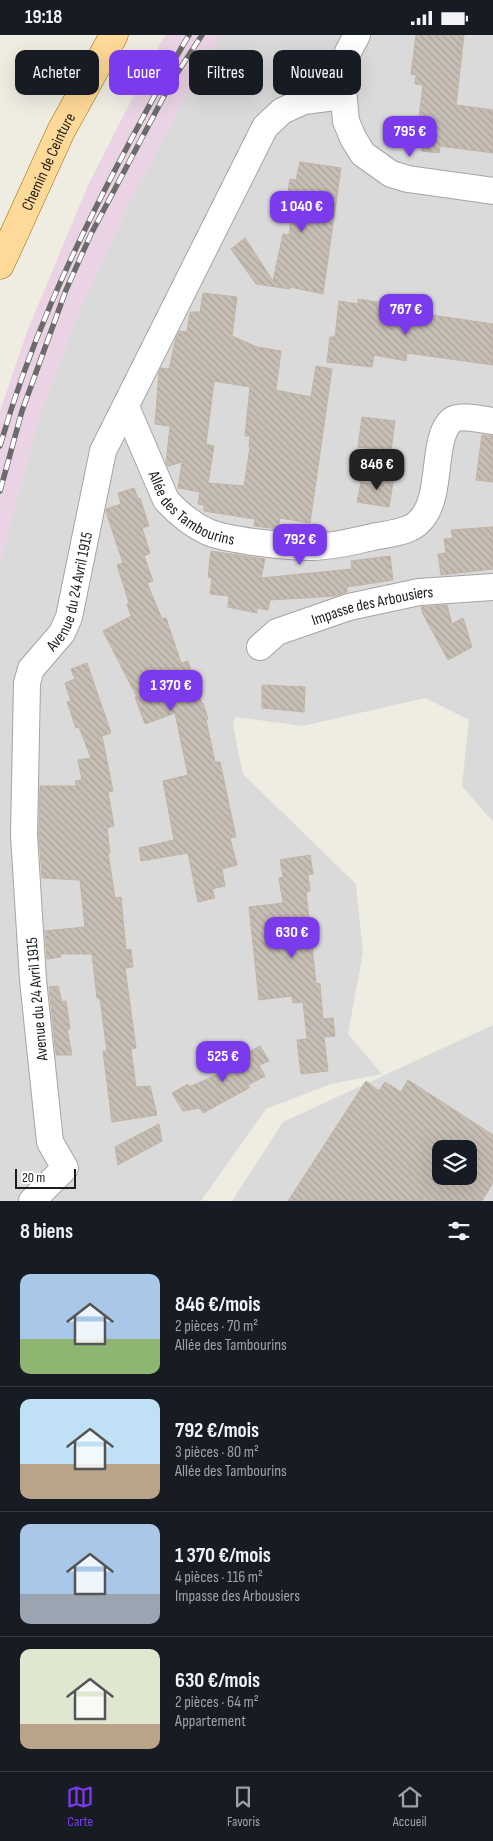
<!DOCTYPE html>
<html lang="fr">
<meta charset="utf-8">
<style>
body{margin:0;font-family:"Sofia Sans Condensed",sans-serif;background:#20242c;color:#f1f3f6;height:100vh;display:flex;flex-direction:column;font-size:19px;white-space:nowrap}
*{box-sizing:border-box;margin:0}
p{font-size:16px;color:#9ea1a6}
.icon{flex:none;width:28px;height:28px;fill:none;stroke:currentColor;stroke-width:2;stroke-linecap:round;stroke-linejoin:round}
.map{position:relative;height:1166px;overflow:hidden}
.side{display:flex;flex-direction:column;background:#171b24;flex:1}
.side>*{flex:none}
.hud{position:absolute;left:15px;top:15px;width:464px;height:45px;display:flex;gap:10px}
.buttons{position:absolute;left:432px;top:1105px;display:grid;gap:10px}
.buttons a{display:grid;place-items:center;width:45px;height:45px;border-radius:10px;background:#171b24;box-shadow:0 5px 20px #0002;font-size:25px}
.scale{position:absolute;left:15px;bottom:12px;width:61px;box-sizing:border-box;padding-left:5px;border:2px solid #1d1d1d;border-top:0;font-size:14px;line-height:18px;white-space:nowrap;color:#1d1d1d;-webkit-text-stroke:4px #fff;paint-order:stroke}
.price{position:absolute;translate:-50% -42px;padding:0 11px;border-radius:10px;background:#7c3aed;color:#fff;font-size:16px;line-height:32px;filter:drop-shadow(0 1px 2px #0008)}
.price::after{content:'';position:absolute;left:50%;top:30px;width:15px;height:11px;margin-left:-8px;background:inherit;clip-path:polygon(0 0,100% 0,50% 100%)}
.price.on{background:#222;color:#fff}
ul{padding:0;list-style:none}
li{display:flex;align-items:center;gap:15px;height:125px;padding:0 20px}
li+li{border-top:1px solid #363941}
li span{display:grid;place-items:center;flex:none;width:140px;height:100px;border-radius:10px;color:#555}
li>.icon{margin-inline-start:auto}
span .icon{width:60px;height:60px;fill:#fffc;stroke-width:1}
li b{font-size:21px}
h2{display:flex;justify-content:space-between;align-items:center;height:60px;padding:0 20px;font-size:21px}
.pill{padding:0 18px;border-radius:10px;background:#171b24;box-shadow:0 5px 20px #0002;font-size:18px;line-height:45px}
.pill.on{background:#7c3aed;color:#fff}
.status{display:flex;justify-content:space-between;align-items:center;height:35px;padding:0 25px;background:#171b24;direction:ltr}
.status svg{height:14px;fill:currentColor}
.tab-bar{display:flex;justify-content:space-around;align-items:center;height:70px;border-top:1px solid #363941;background:#171b24;font-size:14px;color:#9ea1a6}
.tab-bar a{display:grid;justify-items:center;gap:2px}
.tab-bar .on{color:#7c3aed}
.map>svg:first-child{display:block}
</style>
<div class="status"><b>19:18</b><svg viewBox="0 0 49 12"><path d="M0 12V9h3v3zM5 12V6h3v6zM10 12V3h3v9zM15 12V0h3v12zM26 1h20v11H26zM47 4h2v5h-2z"/></svg></div>
<div class="map">
<svg width="493" height="1166" viewBox="0 0 493 1166">
<defs>
<pattern id="building-back-hatch" width="6" height="6" patternUnits="userSpaceOnUse" patternTransform="scale(1.25)"><rect width="6" height="6" fill="#c7beb5"/><path d="M-1 5l2 2M0 0l6 6M5-1l2 2" fill="none" stroke="#aaa39b"/></pattern>
</defs>
<rect width="100%" height="100%" fill="#efece2"/>
<g fill="#dbdada" fill-rule="evenodd">
<path d="M222 0H493V787L462 751 469 685 425 663 303 691 235 682 233 690 243 739 356 849 363 917 348 999 382 1039 331 1049 266 1074 201 1166H0V527L40 379 79 277 129 168 203 29Z"/>
<path d="M493 990V1166H232L283 1087ZM441 1114H469V1141H441Z"/>
</g>
<path fill="#e9d3e4" d="M166 0H222L203 29 129 168 79 277 40 379 0 527V376L27 297 89 148 160 9Z"/>
<g fill="url(#building-back-hatch)" stroke="#c2b3a3" fill-rule="evenodd">
<path d="M416 0H464L456 70 493 75V118L440 111 439 118 422 116 423 109 416 107 423 50 415 49 416 40 411 39Z"/>
<path d="M300 127 341 133 323 259 290 252V254L256 249 231 214 245 203 273 246 283 199 289 200 294 164 287 163 290 144 296 145Z"/>
<path d="M203 258 237 262 232 301 257 312 281 316 276 355 311 362 316 331 332 334 310 488 280 483 278 494 254 491 255 484 204 476V470L198 469 200 457 178 453 182 427 168 431 166 428 170 391 155 389 159 337 161 333 169 334 176 303 180 296 187 297 190 277H200ZM214 346 250 352 245 401H250L249 412H250L244 451 208 448 214 411 206 409Z"/>
<path d="M358 264 377 267V272L493 289V330L407 318 406 326 374 320 372 332 327 327 330 302H335L339 266 358 269Z"/>
<path d="M362 382 395 386 391 416 358 412Z"/>
<path d="M482 400 493 401V447L476 445Z"/>
<path d="M375 438 394 441 389 472 357 467 361 447 373 449Z"/>
<path d="M134 453 138 464 140 463 149 491 142 493 150 518 144 521 153 546 147 548 162 584 166 583 181 628 188 626 202 669 203 668 208 684 206 685 215 727H220L236 802 230 803 237 830 222 834 225 851 212 854 215 863 198 867 188 818 141 826 139 813 174 805 163 746 188 740 175 678 145 689 135 662H137L103 596 131 581 127 569 129 568 117 530 123 528 106 477V474L121 469 118 458Z"/>
<path d="M493 492V534L441 540 438 519 446 518 444 504 453 503 451 495Z"/>
<path d="M211 516 265 524 261 543 352 534 351 526 390 521 393 545 347 552V557L335 561 270 565 268 575 257 573V578L228 572 229 561 210 559 212 543 208 542Z"/>
<path d="M447 570 452 589 463 583 472 612 448 625 423 579 421 572Z"/>
<path d="M87 628 111 698 102 701 113 756 108 757 114 791 107 793 110 818H108L115 863 121 862 126 915 131 914 133 932 125 933 136 1013 131 1014 136 1052 150 1051 157 1080 112 1087 103 1016H107L100 964 97 963 92 919H60L61 922 47 924 45 896 85 892 80 845 42 843 39 800 40 751H76L75 746 82 745 78 725 91 723 79 692 76 693 67 667 71 666 65 648 75 644 71 634Z"/>
<path d="M262 650 305 652 304 677 262 673Z"/>
<path d="M310 820 313 839 308 840 310 856 306 857 316 948 320 949 323 984 333 983 335 1001 324 1002 328 1036 301 1039 297 1005 307 1004 303 967 293 968 292 961 259 965 249 872 283 868 279 843 283 842 280 825Z"/>
<path d="M58 951 62 967 66 966 70 994H67L72 1020H56L49 952Z"/>
<path d="M260 1011 269 1026 259 1030 265 1041 248 1050 249 1053 203 1078 200 1073 183 1076 172 1058 188 1049 189 1052 223 1037 222 1036 236 1028 235 1024Z"/>
<path d="M408 1045 493 1100V1148L482 1166H288L366 1046 379 1056 385 1047 401 1057ZM441 1114H469V1141H441Z"/>
<path d="M159 1089 162 1106 118 1130 115 1112Z"/>
</g>
<g fill="none" stroke-linecap="round" stroke-linejoin="round">
<g stroke="#a4a4a4" stroke-width="28">
<g id="minor">
<path d="M357 0 348 17 342 44 346 86 353 103 363 119 391 139 408 144 493 156"/>
<path id="s1" d="M126 372 166 465C178 478 192 490 208 497 230 506 285 511 309 512 332 512 355 506 377 501 388 499 400 498 410 493 415 491 421 485 424 481 442 456 432 401 452 385 459 379 484 385 493 386"/>
<path id="s2" d="M260 612 277 597 349 572 419 557 493 552"/>
<path id="s3" d="M32 1166 65 1133 50 1107 33 945 24 800 27 648 31 634 62 598 69 582 103 416 265 92 282 76 304 66 343 61"/>
</g>
</g>
<g stroke="#966e00" stroke-width="29">
<g id="major">
<path id="s4" d="M0 230 61 96 114 0"/>
</g>
</g>
<use href="#minor" stroke="#fff" stroke-width="26"/>
<use href="#major" stroke="#ffd997" stroke-width="28"/>
<g stroke="#6b6b6b" stroke-width="5.5">
<g id="rail">
<path d="M0 411C28 313 69 223 116 133 140 88 163 43 189 0"/>
<path d="M0 456 22 376 66 255 91 199 172 46 202 0"/>
</g>
</g>
<use href="#rail" stroke="#fff" stroke-width="4" stroke-dasharray="11" stroke-linecap="butt"/>
</g>
<g text-anchor="middle" stroke-width="4.5" stroke-linejoin="round" paint-order="stroke">
<g font-size="16" fill="#1d1d1d" stroke="#fff">
<text dy="6" stroke="none"><textPath href="#s4" startOffset="114">Chemin de Ceinture</textPath></text>
<text dy="6" stroke="none"><textPath href="#s1" startOffset="126">Allée des Tambourins</textPath></text>
<text dy="6" stroke="none"><textPath href="#s3" startOffset="641">Avenue du 24 Avril 1915</textPath></text>
<text dy="6" stroke="none"><textPath href="#s2" startOffset="122">Impasse des Arbousiers</textPath></text>
<text transform="translate(36 964) rotate(-95)" y="6">Avenue du 24 Avril 1915</text>
</g>
</g>
</svg>
<div class="buttons">
<a><svg class="icon" aria-label="layers" viewBox="0 0 24 24"><path d="M12 4l9 5-9 5-9-5zM3 14l9 5 9-5"/></svg></a>
</div>
<div class="scale">20 m</div>
<b class="price" style="left:410px;top:123px">795 €</b>
<b class="price" style="left:302px;top:198px">1 040 €</b>
<b class="price" style="left:406px;top:301px">767 €</b>
<b class="price on" style="left:377px;top:456px">846 €</b>
<b class="price" style="left:300px;top:531px">792 €</b>
<b class="price" style="left:171px;top:677px">1 370 €</b>
<b class="price" style="left:292px;top:924px">630 €</b>
<b class="price" style="left:223px;top:1048px">525 €</b>
<div class="hud">
<a class="pill">Acheter</a>
<a class="pill on">Louer</a>
<a class="pill">Filtres</a>
<a class="pill">Nouveau</a>
</div>
</div>
<section class="side">
<h2>8 biens<svg class="icon" aria-label="filters" viewBox="0 0 24 24"><path d="M4 7h16M4 17h16"/><circle cx="9" cy="7" r="2"/><circle cx="15" cy="17" r="2"/></svg></h2>
<ul>
<li><span style="background:linear-gradient(#a9c7e8 65%,#8fb573 0)"><svg class="icon" aria-label="home" viewBox="0 0 24 24"><path d="M3 11l9-7 9 7M6 9v11h12V9"/></svg></span><div><b>846 €/mois</b><p>2 pièces · 70 m²</p><p>Allée des Tambourins</p></div></li>
<li><span style="background:linear-gradient(#bfe0f5 65%,#b9a48a 0)"><svg class="icon" aria-label="home" viewBox="0 0 24 24"><path d="M3 11l9-7 9 7M6 9v11h12V9"/></svg></span><div><b>792 €/mois</b><p>3 pièces · 80 m²</p><p>Allée des Tambourins</p></div></li>
<li><span style="background:linear-gradient(#a9c7e8 70%,#9aa5b1 0)"><svg class="icon" aria-label="home" viewBox="0 0 24 24"><path d="M3 11l9-7 9 7M6 9v11h12V9"/></svg></span><div><b>1 370 €/mois</b><p>4 pièces · 116 m²</p><p>Impasse des Arbousiers</p></div></li>
<li><span style="background:linear-gradient(#dfe7d0 75%,#b9a48a 0)"><svg class="icon" aria-label="home" viewBox="0 0 24 24"><path d="M3 11l9-7 9 7M6 9v11h12V9"/></svg></span><div><b>630 €/mois</b><p>2 pièces · 64 m²</p><p>Appartement</p></div></li>
</ul>
</section>
<nav class="tab-bar">
<a class="on"><svg class="icon" aria-label="map" viewBox="0 0 24 24"><path d="M3 6l6-2 6 2 6-2v14l-6 2-6-2-6 2zM9 4v14M15 6v14"/></svg>Carte</a>
<a><svg class="icon" aria-label="saved" viewBox="0 0 24 24"><path d="M7 4h10v16l-5-4-5 4z"/></svg>Favoris</a>
<a><svg class="icon" aria-label="home" viewBox="0 0 24 24"><path d="M3 11l9-7 9 7M6 9v11h12V9"/></svg>Accueil</a>
</nav>
